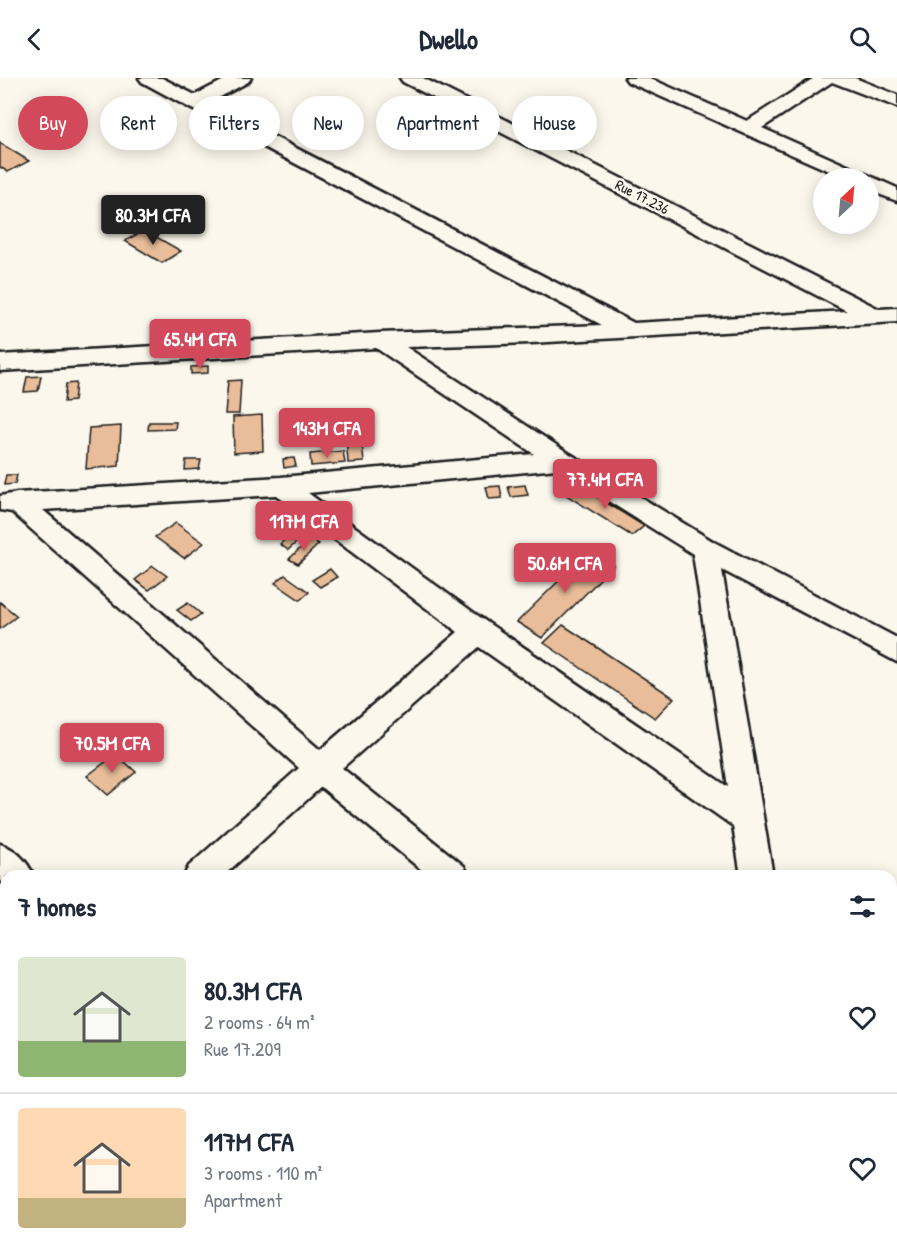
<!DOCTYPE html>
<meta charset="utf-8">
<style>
body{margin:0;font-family:"Patrick Hand",sans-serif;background:#f2f2f3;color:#1f2937;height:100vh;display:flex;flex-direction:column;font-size:22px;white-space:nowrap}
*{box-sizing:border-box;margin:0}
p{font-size:20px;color:#747a83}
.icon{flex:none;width:33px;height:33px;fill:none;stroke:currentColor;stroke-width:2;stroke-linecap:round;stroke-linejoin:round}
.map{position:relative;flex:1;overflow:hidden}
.details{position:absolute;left:0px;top:792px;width:897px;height:384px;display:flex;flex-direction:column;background:#fff;border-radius:18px 18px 0 0;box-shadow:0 3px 15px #0003}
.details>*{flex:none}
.hud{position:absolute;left:18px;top:18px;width:861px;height:54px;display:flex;gap:12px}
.needle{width:39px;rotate:26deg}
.controls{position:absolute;left:813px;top:90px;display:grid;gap:12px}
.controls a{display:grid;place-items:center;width:66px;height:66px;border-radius:50%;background:#fff;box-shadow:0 3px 15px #0003;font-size:30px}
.price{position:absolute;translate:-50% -51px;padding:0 14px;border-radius:6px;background:#d1495b;color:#fff;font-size:20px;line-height:39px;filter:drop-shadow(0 2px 3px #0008)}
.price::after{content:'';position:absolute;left:50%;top:36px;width:18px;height:14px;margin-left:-9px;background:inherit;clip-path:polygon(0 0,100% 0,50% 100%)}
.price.on{background:#222;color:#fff}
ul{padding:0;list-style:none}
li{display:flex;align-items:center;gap:18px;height:150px;padding:0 18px}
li+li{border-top:2px solid #e0e1e3}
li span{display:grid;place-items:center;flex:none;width:168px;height:120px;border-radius:6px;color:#555}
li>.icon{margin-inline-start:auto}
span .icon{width:72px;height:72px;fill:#fffc;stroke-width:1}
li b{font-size:26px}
h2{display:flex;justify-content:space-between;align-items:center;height:72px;padding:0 18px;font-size:26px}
.chip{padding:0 21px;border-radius:27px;background:#fff;box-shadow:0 3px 15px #0003;font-size:21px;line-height:54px}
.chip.on{background:#d1495b;color:#fff}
header{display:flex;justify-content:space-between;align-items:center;height:78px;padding:0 18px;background:#fff;font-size:27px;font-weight:700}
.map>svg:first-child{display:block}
</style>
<header><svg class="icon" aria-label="back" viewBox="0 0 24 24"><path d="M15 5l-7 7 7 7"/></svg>Dwello<svg class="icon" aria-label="search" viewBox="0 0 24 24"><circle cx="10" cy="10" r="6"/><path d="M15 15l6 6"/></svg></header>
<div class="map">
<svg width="897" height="1176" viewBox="0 0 897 1176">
<rect width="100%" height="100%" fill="#fbf7ec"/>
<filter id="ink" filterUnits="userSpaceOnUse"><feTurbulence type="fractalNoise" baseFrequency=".0167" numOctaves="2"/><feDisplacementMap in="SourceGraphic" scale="12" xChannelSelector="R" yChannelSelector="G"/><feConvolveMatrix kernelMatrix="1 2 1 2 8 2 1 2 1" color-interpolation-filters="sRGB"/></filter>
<g filter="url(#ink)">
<g fill="#e9bd99" stroke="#1c1c1c" stroke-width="1.5">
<path d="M0 65 29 83 8 94 0 89Z"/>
<path d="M144 152 181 173 162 185 125 163Z"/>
<path d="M208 288V295L191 296V289Z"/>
<path d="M41 298 38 313 24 314 27 299Z"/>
<path d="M241 302 239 336H225L228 303Z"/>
<path d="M76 305 74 323 64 324 66 306Z"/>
<path d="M262 337 263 373 234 375 233 339Z"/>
<path d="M149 344H176L175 351 148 352Z"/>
<path d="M121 348 119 388 86 391 89 350Z"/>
<path d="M361 355 364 384 348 385 346 356Z"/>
<path d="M343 373 345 385 311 388 310 376Z"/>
<path d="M294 380 296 388 284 390 283 381Z"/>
<path d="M186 382H201L199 391 185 392Z"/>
<path d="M6 397H17L15 406 4 407Z"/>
<path d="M525 407 528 417 511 419 508 409Z"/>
<path d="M578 407 644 448 632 458 566 417Z"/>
<path d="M500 408 502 420 489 421 486 409Z"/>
<path d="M176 445 204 465 184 480 155 459Z"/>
<path d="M301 447 310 452 288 472 280 466Z"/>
<path d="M310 461 319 466 298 486 289 481Z"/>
<path d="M590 472 614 487 542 560 517 544Z"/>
<path d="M153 488 167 498 149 512 135 502Z"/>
<path d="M330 491 337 499 320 509 312 502Z"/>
<path d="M285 497 309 514 300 522 275 505Z"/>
<path d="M0 524 17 538 0 551Z"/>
<path d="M188 525 201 536 191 543 177 532Z"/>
<path d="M563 547 674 620 655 640 544 565Z"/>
<path d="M116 676 136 694 108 717 87 698Z"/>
</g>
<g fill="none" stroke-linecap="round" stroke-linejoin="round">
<g stroke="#1c1c1c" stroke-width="5">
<g id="minor">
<path d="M139 0H162L195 17 228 0H251L248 4 209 25 634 245 847 233 403 4 400 0H423L879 231 897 230V244L531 265 406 269 570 376 714 464 897 560V584L722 492 773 798H741L733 748 479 569 342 690 464 788 469 798H429L321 709 223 798H184L189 788 299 690 12 434 0 432V418L17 415 281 399 534 376 376 270 0 293V277L380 255 602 247 188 29 142 4ZM557 391 693 476 728 709 488 545 308 415ZM276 417 458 554 320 672 43 432Z"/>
<path d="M625 0H649L747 43 814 0H855L897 17V29L832 4 762 50 897 110V123L868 112V100H845L628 4Z"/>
<path d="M0 766C16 771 27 783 34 798H6V808L0 802Z"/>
<path d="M369 1170H411L413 1176H371Z"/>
<path d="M789 1170H827L828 1176H790Z"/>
</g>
</g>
<use href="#minor" fill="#fbf7ec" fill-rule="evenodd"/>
</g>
</g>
<g text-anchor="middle" stroke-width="5" stroke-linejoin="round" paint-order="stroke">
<g font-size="15" fill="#1c1c1c" stroke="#fbf7ec">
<text transform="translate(642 119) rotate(27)" y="5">Rue 17.236</text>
</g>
</g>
</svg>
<div class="controls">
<a><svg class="needle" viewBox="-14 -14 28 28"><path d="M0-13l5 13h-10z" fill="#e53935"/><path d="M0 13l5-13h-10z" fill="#747a83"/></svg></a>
</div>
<b class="price on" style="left:153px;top:168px">80.3M CFA</b>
<b class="price" style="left:200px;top:292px">65.4M CFA</b>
<b class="price" style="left:327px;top:381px">143M CFA</b>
<b class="price" style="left:605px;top:432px">77.4M CFA</b>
<b class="price" style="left:304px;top:474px">117M CFA</b>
<b class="price" style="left:565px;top:516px">50.6M CFA</b>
<b class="price" style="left:112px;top:696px">70.5M CFA</b>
<div class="hud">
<a class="chip on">Buy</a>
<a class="chip">Rent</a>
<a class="chip">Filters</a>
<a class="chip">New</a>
<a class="chip">Apartment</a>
<a class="chip">House</a>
</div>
<section class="details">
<h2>7 homes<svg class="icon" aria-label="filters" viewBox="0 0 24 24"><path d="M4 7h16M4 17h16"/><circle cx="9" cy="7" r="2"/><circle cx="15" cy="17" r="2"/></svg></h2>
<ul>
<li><span style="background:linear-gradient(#dfe7d0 70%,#8fb573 0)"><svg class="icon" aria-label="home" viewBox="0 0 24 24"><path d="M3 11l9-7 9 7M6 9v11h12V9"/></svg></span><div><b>80.3M CFA</b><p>2 rooms · 64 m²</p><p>Rue 17.209</p></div><svg class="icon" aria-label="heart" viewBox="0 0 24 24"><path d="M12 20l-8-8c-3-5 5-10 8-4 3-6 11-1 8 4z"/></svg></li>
<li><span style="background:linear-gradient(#ffd9b3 75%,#c2b280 0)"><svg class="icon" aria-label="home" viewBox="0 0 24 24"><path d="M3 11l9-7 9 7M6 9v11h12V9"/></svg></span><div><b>117M CFA</b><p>3 rooms · 110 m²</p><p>Apartment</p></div><svg class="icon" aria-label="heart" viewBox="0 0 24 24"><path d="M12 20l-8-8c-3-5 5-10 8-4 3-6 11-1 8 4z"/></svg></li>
</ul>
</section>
</div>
